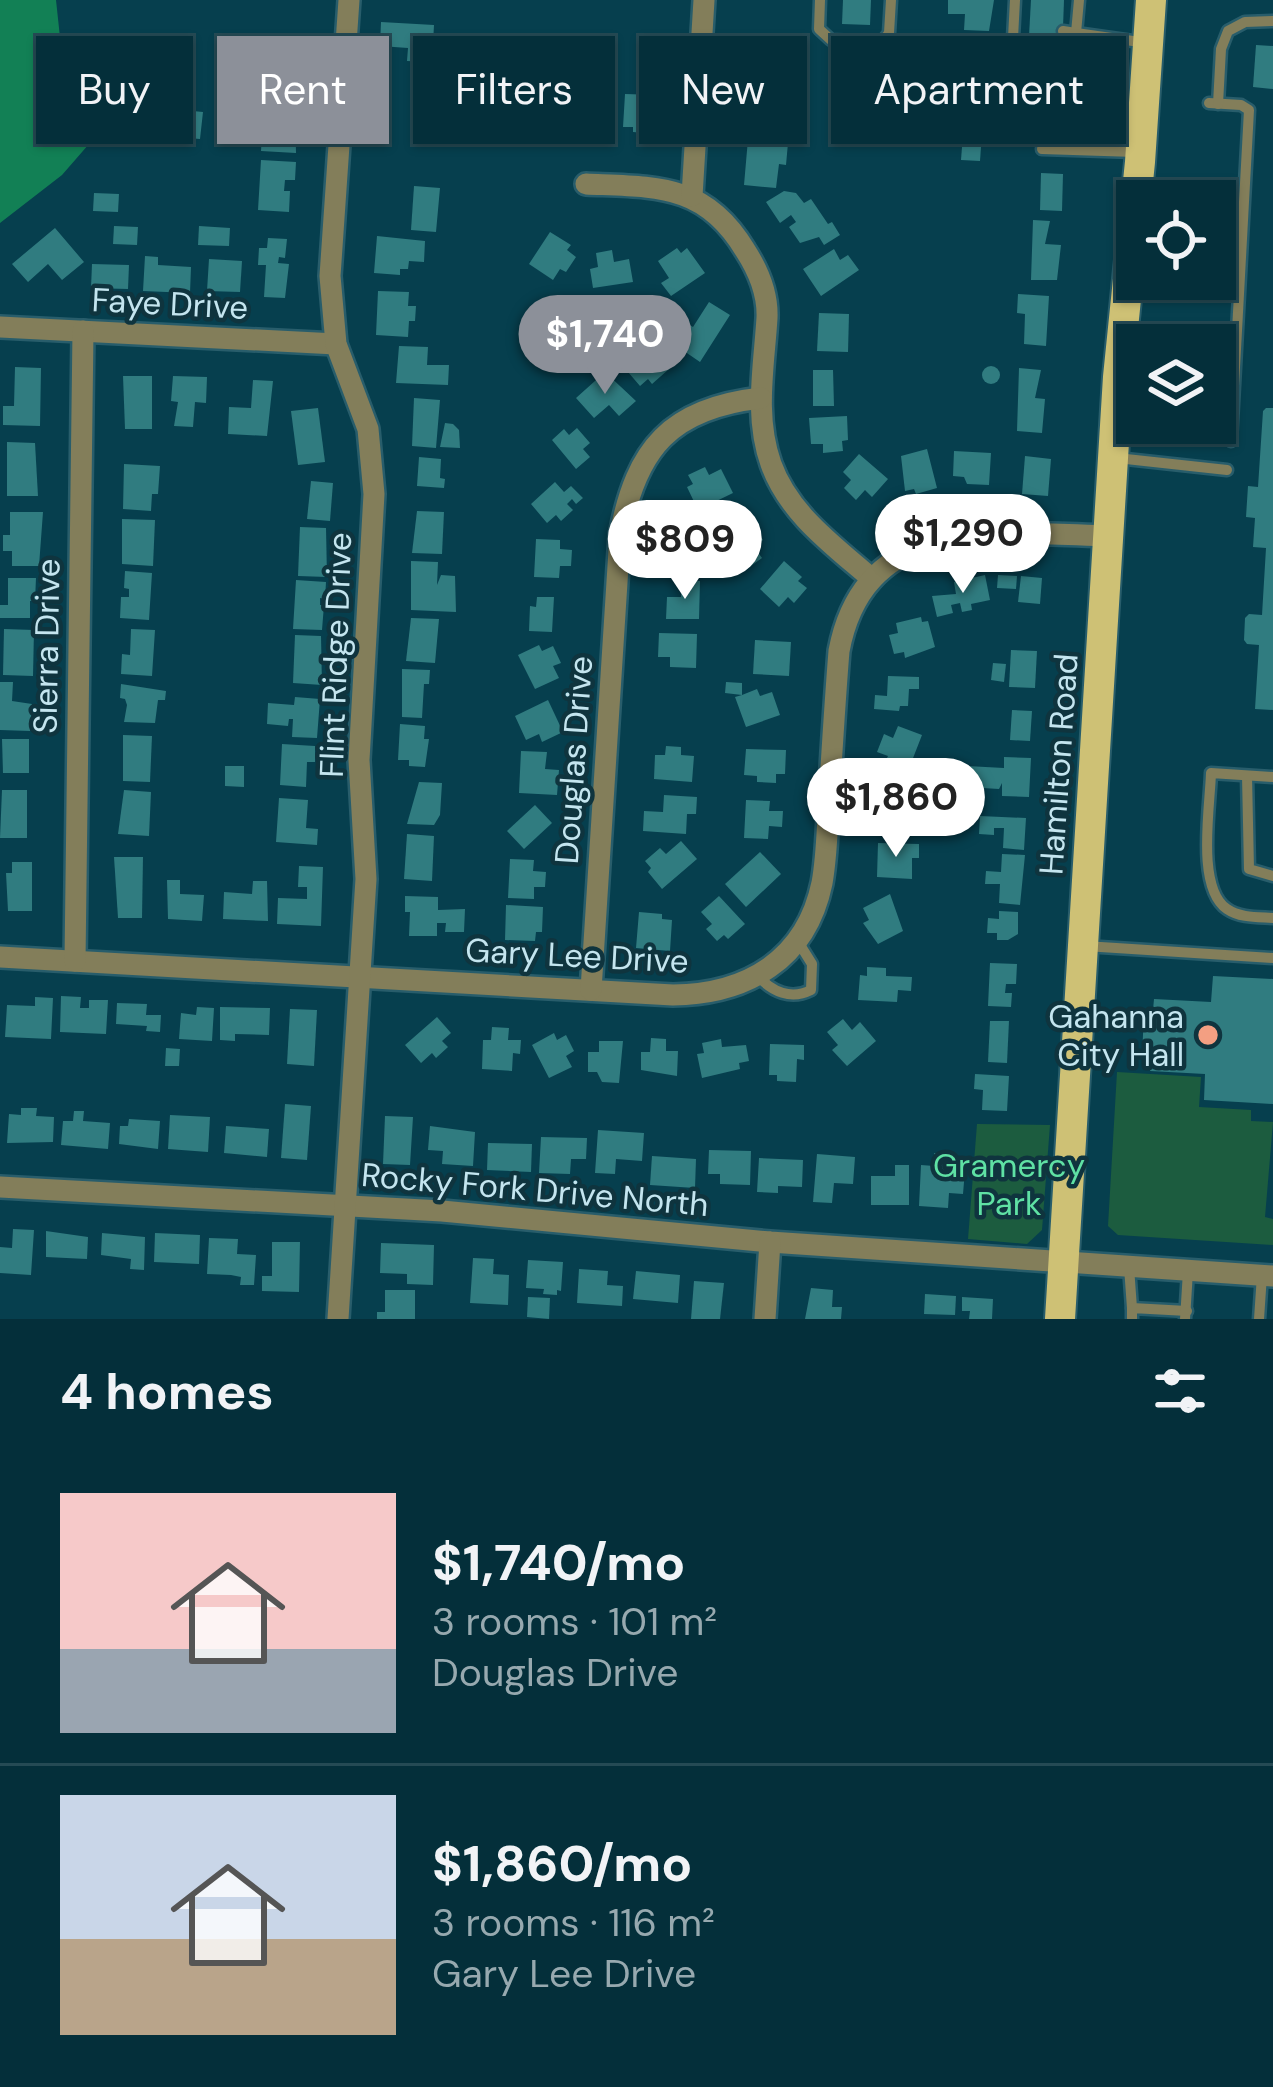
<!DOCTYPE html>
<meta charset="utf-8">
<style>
body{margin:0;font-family:"DM Sans",sans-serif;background:#0d3742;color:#f1f3f6;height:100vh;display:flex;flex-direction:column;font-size:45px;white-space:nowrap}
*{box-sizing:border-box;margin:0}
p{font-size:39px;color:#97a9af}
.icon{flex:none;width:66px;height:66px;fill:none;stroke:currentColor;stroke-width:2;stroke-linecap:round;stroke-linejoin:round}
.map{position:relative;height:1319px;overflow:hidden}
.side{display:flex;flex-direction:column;background:#042f3a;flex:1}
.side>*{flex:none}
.guide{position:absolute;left:36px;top:36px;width:1203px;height:108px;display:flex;gap:24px}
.tools{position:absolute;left:1116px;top:180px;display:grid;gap:24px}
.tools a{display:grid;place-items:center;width:120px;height:120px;border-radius:0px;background:#042f3a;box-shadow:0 3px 9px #0004,0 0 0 3px #254a54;font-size:60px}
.price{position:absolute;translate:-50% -102px;padding:0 27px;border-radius:42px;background:#fff;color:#222;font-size:39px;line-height:78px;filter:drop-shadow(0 3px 6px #0008)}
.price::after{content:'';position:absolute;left:50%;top:72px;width:36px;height:27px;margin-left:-18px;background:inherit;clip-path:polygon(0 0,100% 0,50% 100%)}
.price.selected{background:#8c9099;color:#fff}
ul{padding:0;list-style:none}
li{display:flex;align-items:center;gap:36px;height:300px;padding:0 60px}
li+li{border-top:3px solid #254a54}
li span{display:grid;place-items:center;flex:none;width:336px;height:240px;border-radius:0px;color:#555}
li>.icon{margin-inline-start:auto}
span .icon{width:144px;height:144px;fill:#fffc;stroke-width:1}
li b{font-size:51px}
h2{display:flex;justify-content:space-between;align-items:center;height:144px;padding:0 60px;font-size:51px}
.chip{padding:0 42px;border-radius:0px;background:#042f3a;box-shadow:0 3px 9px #0004,0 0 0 3px #254a54;font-size:42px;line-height:108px}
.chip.selected{background:#8c9099;color:#fff}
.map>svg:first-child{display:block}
</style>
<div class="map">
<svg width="1273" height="1319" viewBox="0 0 1273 1319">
<rect width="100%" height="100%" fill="#063f4e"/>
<g fill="#1c5c3f">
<path d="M1117 1072 1201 1077 1199 1107 1251 1110V1121L1273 1122 1265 1217 1273 1219V1245L1118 1235 1108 1226Z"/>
<path d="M977 1124 1050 1125 1042 1230 1027 1244 968 1239Z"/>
</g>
<path fill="#128055" d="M0 0H56L62 56 89 144 62 175 0 223Z"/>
<g fill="#307c80">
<path d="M843 0H871L870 25 842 24Z"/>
<path d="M948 0H994L989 31 964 30 965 14H948Z"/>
<path d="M1031 0H1064L1062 55 1028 54Z"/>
<path d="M381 22 434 25 432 62 407 61 408 48 380 46Z"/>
<path d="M441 33 463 34 462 49 440 48Z"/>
<path d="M1256 45 1273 46V89L1253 87Z"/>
<path d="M270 53 300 55 293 93 264 91Z"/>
<path d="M539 69 565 70V81L582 82 581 105 569 104V117L553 116 554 106H537Z"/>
<path d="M768 86 780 98 750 127 732 108 753 88 759 95Z"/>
<path d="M1070 90 1071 123 1038 124 1037 91Z"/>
<path d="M423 91 458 94 457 101H464L463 116H455L453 130H442V139L420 138Z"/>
<path d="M625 94 658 95 656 134 633 132V127H623Z"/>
<path d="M264 105 295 106 296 153 261 151 262 134 253 133 254 121H263Z"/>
<path d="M141 106 203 112 200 139 138 134 139 121 129 120 130 107Z"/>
<path d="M748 139 788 143 786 165 779 164 776 188 744 185Z"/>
<path d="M962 147H981L980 161 961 160Z"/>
<path d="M261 160 296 162 295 180H285L284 191H290L289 212 258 210Z"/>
<path d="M1041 173 1063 174 1062 211 1040 210Z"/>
<path d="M414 186 440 188 436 232 411 230Z"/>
<path d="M784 191 796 193 804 203 811 199 828 224 832 222 840 235 824 245 819 237 800 243 789 227 796 222 791 215 780 223 766 202Z"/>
<path d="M94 193 119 194 118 212 93 211Z"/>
<path d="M1033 220 1050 221 1045 244 1061 245 1057 280H1031Z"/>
<path d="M114 226 138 227 137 245 113 244Z"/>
<path d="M199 226 230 228 229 246 198 245Z"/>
<path d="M55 228 84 262 62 280 48 264 28 282 12 264Z"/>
<path d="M550 232 571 245 567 250 576 257 566 272 560 269 553 280 529 264Z"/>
<path d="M377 236 425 241 424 262 409 261 408 269H400V275L374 273Z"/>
<path d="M268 238 287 239 285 258 279 257 278 263 289 264 285 298 264 297 266 265H258L259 248H267Z"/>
<path d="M677 248 681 253 687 248 705 273 671 296 661 283 669 278 658 261Z"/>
<path d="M834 249 840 260 848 255 859 270 821 296 803 269Z"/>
<path d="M612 250 614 262 629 259 633 282 593 288 590 269 598 267 596 253Z"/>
<path d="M145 256 158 257V265L191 267 190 293 143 291Z"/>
<path d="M209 259 242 261 240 292 207 291Z"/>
<path d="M92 264 129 265 128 289 91 288Z"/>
<path d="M378 291 409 292 408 306H416L415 321H409L408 337 376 335Z"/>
<path d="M1018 294 1049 296 1046 346 1024 344 1025 314 1017 313Z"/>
<path d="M709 302 730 315 700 362 681 349 684 344 675 338 685 322 693 327Z"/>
<path d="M819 313 849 314 848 352 817 351Z"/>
<path d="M644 340 669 369 652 384 648 379 640 386 628 372 635 366 626 356Z"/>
<path d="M399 346 428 347 427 365H449L448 385 396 383Z"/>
<circle cx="991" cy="375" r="9"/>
<path d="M15 367 41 368 40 426 3 425V406H14Z"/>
<path d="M1019 368 1041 370 1035 398 1045 399 1042 433 1017 431Z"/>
<path d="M813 370H833L834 406H813Z"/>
<path d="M605 372 636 401 619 416 609 405 594 418 576 398Z"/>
<path d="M123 376H152V429H125Z"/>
<path d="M173 376 207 377 206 403 195 402 193 427 174 426 178 402 171 401Z"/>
<path d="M253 380 273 381 267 436 228 434 229 407 251 408Z"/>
<path d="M414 398 440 400 436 448 412 446Z"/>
<path d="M318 408 325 462 298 465 291 411Z"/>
<path d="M1266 408H1273V710L1255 709 1259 645 1247 644 1244 640 1245 618 1249 614 1262 615 1266 548 1253 547 1255 518 1246 517 1248 486 1258 487 1263 411Z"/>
<path d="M847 416 848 440 842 441 843 451 823 453V444H811L809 418Z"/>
<path d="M445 423 453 424 459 430 460 448 440 447Z"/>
<path d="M577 428 590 443 583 449 590 457 576 469 552 440 564 429 569 435Z"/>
<path d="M7 442 35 443 38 496H7Z"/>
<path d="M927 449 937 488 916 494 914 489 905 491 901 456Z"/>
<path d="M954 451 991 453 989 485 967 484 964 477 953 476Z"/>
<path d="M859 454 888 479 872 497 865 490 856 500 844 488 851 480 843 472Z"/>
<path d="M1025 456 1051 459 1048 496 1022 494Z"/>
<path d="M419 457 441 459 440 478 445 479 444 488 417 486Z"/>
<path d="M124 464 160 466 158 494H152L151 511 123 509Z"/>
<path d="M705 467 709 475 721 469 733 493 698 510 687 487 693 484 688 475Z"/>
<path d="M311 481 333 483 330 521 307 519Z"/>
<path d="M555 482 564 492 571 486 583 498 576 504 572 499 567 504 573 510 561 521 556 515 547 523 531 504Z"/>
<path d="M417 511 444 512 442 554 412 553Z"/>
<path d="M10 512H43L39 566H12V551H3V535H10Z"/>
<path d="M122 519 155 520 153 566 122 564Z"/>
<path d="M684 525 695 561 672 568 670 563 661 565 655 546 663 544 659 532Z"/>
<path d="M300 527 326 528 327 577 298 576Z"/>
<path d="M739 527 744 534 754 528 763 540 754 547 762 558 741 573 718 543Z"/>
<path d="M536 539 560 540V549L572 550 571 566H560L559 578 534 577Z"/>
<path d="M411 561 438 562 437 585 441 575 455 576 456 612 411 610Z"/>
<path d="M784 561 802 577 798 581 807 588 794 603 788 597 779 607 760 589Z"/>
<path d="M125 571 152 573 149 620 120 618 121 597H129V589L124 588Z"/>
<path d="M985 575 990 600 971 604 972 610 962 612 960 603 951 605 953 613 937 617 932 596 956 594 954 582Z"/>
<path d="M998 575 1017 576 1016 589 997 588Z"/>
<path d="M1021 576 1042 578 1040 604 1018 602Z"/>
<path d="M8 578H36L35 601H30V618H0V605H8Z"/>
<path d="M296 580 326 582 325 599 320 598V605H324L322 630 293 629Z"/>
<path d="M681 581H700L699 619H666L667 597H681Z"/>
<path d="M537 597H554L552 632 529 631 530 606 536 607Z"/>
<path d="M921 617 922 622 928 621 935 647 905 658 904 652 894 654 889 635 898 633 896 623Z"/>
<path d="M411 618 439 619 435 663 406 661Z"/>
<path d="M4 629 34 630 33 676 3 675Z"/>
<path d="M131 629 155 630 152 676 121 674 122 654 130 655Z"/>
<path d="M659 633 697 634 696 668 670 667V657H658Z"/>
<path d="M295 635 321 636 322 685 293 683Z"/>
<path d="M755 640 791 642 789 676 753 674Z"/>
<path d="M539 645 542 651 553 646 561 663 553 666 559 678 535 689 518 655Z"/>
<path d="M1011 650 1037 651 1035 688 1009 687Z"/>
<path d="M993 663 1006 664 1004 682 991 680Z"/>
<path d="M402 669 430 670 429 684H424L422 718 402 717Z"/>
<path d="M888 676 919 677V689H909L908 706H900L899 711 874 709 875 695 887 696Z"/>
<path d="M0 682H13L12 701 32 704 30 731 0 730Z"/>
<path d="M726 682 742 683V695L757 689 760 696 772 692 780 715 746 727 735 697 742 695 725 693Z"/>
<path d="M121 684 166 691 165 700H158L155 723 124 722 127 705 125 699 120 698Z"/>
<path d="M295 697 320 699 317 738 292 737 293 719H289L288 726 267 724 268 703 294 705Z"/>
<path d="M548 700 563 732 542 742 539 734 526 740 515 716Z"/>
<path d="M1012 710 1032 711 1030 741 1010 740Z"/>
<path d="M400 724 425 726 424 739H429L425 767 409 766V760H398Z"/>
<path d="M898 726 922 735 908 771 885 762 888 756 877 752 884 734 893 738Z"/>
<path d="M123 735 152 736 150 782 123 781Z"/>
<path d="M2 739H29V773H3Z"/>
<path d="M282 744 315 746V762H307L306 787 280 785Z"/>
<path d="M666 746 681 747V755L694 756 692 782 654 779 655 755H665Z"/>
<path d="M746 749 786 750 785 774H776V783L757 782V776L744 775Z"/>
<path d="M521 751 547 752 545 769 559 770 557 795 519 793Z"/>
<path d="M1004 757 1031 758 1029 797 1002 796V783L999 789 966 787 967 766 1004 768Z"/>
<path d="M225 766H244V787L225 786Z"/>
<path d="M419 782 442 783 440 815 434 825 407 824Z"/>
<path d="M890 786 915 787 913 825 890 824V814L876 813 877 796 889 797Z"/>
<path d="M2 790H27V838H0Z"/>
<path d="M124 790 151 792 149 836 118 834Z"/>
<path d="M664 795 697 797 696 814H687L686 834 643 831 644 811 663 812Z"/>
<path d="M279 798 308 800 306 828 318 829 317 845 276 842Z"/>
<path d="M746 800 770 801 769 811H783L782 827 769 826 768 839 744 838Z"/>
<path d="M535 805 552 823 524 849 507 831Z"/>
<path d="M980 816 1026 818 1024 850 1003 848 1004 828H994V835L979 834Z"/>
<path d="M407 834 434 836 432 881 404 879Z"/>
<path d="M681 841 697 859 662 889 648 872 651 868 645 861 660 848 666 854Z"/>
<path d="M878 843 919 844V858H912V879L877 877Z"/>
<path d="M760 852 781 874 746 907 725 884Z"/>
<path d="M1002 854 1025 855 1020 905 999 903 1000 884H985L986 871 1001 872Z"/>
<path d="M114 857H143L142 918H118Z"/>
<path d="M510 859 534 860 533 871 546 872 545 887H534V899L508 898Z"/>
<path d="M12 862H32V911H8L6 873H12Z"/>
<path d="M299 866 323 867 321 926 277 924 278 898 307 899V887H298Z"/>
<path d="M167 880H180V894L204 895 202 921 168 919Z"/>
<path d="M253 881H267L268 921 223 919 224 892 252 894Z"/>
<path d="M890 894 903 931 878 944 863 923 869 920 863 908Z"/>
<path d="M405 896 438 897V910L465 909 464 932H445L446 923H437V936H409L410 912H405Z"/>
<path d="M719 896 745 924 728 939 724 935 717 941 706 929 712 924 701 912Z"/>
<path d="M506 905 543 907 542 932H536L535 941 505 940Z"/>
<path d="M999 911 1018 912V934L1008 940H997V933H987L988 918 999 919Z"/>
<path d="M639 912 662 914V919L672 920 670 951 636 948Z"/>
<path d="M990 963 1017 964 1016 984H1006L1005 993H1012L1011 1007 988 1006Z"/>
<path d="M867 967 886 968V976L912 977 911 991 898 990 897 1002 858 1000 860 975 867 976Z"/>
<path d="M1213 976 1273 979V1104L1204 1100 1205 1074 1150 1071V1060H1142L1144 1009 1153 1010 1154 999 1211 1002Z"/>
<path d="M61 996 81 997 80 1008H89V1000H108L106 1034 60 1032Z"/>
<path d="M35 997 53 998 51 1039 5 1037 7 1005 35 1006Z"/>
<path d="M117 1003 147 1004 146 1015H161L160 1032 146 1031 147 1026 116 1024Z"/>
<path d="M197 1007 214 1008 212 1041 179 1039 181 1013 196 1015Z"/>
<path d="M220 1007 270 1008 269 1035 235 1034V1041L220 1040Z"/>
<path d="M290 1009 317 1010 314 1066 287 1064Z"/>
<path d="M437 1017 451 1033 442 1041 448 1047 436 1058 432 1053 421 1063 405 1045Z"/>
<path d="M843 1019 852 1030 860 1022 876 1041 847 1066 832 1050 838 1045 827 1032Z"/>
<path d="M990 1021H1009L1007 1063 988 1062Z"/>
<path d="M492 1027 509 1028 508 1040H521L520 1054 513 1053 512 1071 482 1069 483 1040H491Z"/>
<path d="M554 1033 557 1040 566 1035 574 1051 566 1056 572 1067 549 1078 532 1045Z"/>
<path d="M651 1038 666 1039V1051H678L677 1076 641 1070V1052H650Z"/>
<path d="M721 1039 722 1047 746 1045 749 1061 739 1063 740 1069 702 1078 697 1054 704 1053 702 1043Z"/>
<path d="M599 1041H623L619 1083 602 1082 597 1072H588V1052H599Z"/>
<path d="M770 1044 804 1045V1060L797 1059 796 1082 777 1081V1075H769Z"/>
<path d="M166 1048 180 1049 179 1066H165Z"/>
<path d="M975 1074 1009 1076 1007 1111 982 1110 983 1090 974 1089Z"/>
<path d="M285 1104 311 1106 307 1160 281 1158Z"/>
<path d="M21 1108H37L36 1116 54 1117 53 1142 7 1143 9 1114 21 1115Z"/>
<path d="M74 1111H84L83 1121 110 1123 108 1149 61 1145 63 1121H73Z"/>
<path d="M170 1115 210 1117 208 1152 168 1149Z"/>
<path d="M385 1116 413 1117 410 1165 383 1164Z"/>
<path d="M129 1119 160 1121 158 1149 119 1144 120 1126H128Z"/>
<path d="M226 1126 269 1129 267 1157 224 1153Z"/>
<path d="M430 1126 475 1132 473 1166 442 1164 443 1151 428 1150Z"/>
<path d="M598 1130 644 1133 642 1161 616 1159 615 1174 595 1173Z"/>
<path d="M541 1137 587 1138 586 1159H571L570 1174 539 1173Z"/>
<path d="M488 1143 532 1144 531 1172 487 1170Z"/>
<path d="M709 1150 751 1151 750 1185 720 1184V1174H708Z"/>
<path d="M934 1153 950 1154 949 1169 965 1170 963 1194 949 1193 948 1208 919 1206 921 1165 934 1166Z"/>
<path d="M817 1154 855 1157 853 1184 834 1183 832 1203 813 1202Z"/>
<path d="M652 1156 696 1159 695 1188 650 1185Z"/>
<path d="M759 1158 803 1160 802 1187 778 1186V1193L757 1192Z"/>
<path d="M895 1165H909V1205H871V1176H895Z"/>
<path d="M13 1229 34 1230 31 1275 0 1273V1247L12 1248Z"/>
<path d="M46 1231 88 1237 87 1259 46 1257Z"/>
<path d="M102 1233 145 1237 144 1270 130 1269 131 1259 101 1255Z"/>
<path d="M155 1233 200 1235 199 1264 154 1262Z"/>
<path d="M209 1238 238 1239 237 1254 256 1255 254 1285H240L241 1277 231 1275 207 1274Z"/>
<path d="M272 1242H300L299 1292 262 1291V1276H272Z"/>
<path d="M381 1243 434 1245 433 1285 407 1284V1274L380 1273Z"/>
<path d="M473 1258 494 1259 493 1274 509 1275 508 1305 470 1303Z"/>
<path d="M528 1260 563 1262 561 1291 557 1290V1295L543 1294 544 1289 526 1288Z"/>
<path d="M579 1269 608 1271 607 1285 623 1286 622 1306 577 1303Z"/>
<path d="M636 1271 680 1275 678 1303 633 1299Z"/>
<path d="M694 1281 724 1283 720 1319H691Z"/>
<path d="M811 1288 833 1290 832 1307H842L841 1319H805Z"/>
<path d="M385 1290H415V1319H377V1312H385Z"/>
<path d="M925 1294 956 1296 955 1315 924 1314Z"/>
<path d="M528 1297 550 1298 549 1319 527 1317Z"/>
<path d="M962 1297 993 1299 992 1319H969L970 1311H962Z"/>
</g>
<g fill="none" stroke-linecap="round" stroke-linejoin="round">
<g stroke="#285d6b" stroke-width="15">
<g id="lane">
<path d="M820 0 819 29 831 40 882 42 889 33 891 0"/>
<path d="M1015 0 1012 57 1073 62 1076 33 1063 31"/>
<path d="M1079 0 1076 33 1147 43"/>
<path d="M969 53 1012 57"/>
<path d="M1209 103 1241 105 1249 110 1231 441"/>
<path d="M1218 104 1221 49 1228 31 1245 22 1273 21"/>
<path d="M1042 149 1135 152"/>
<path d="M1117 458 1227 470"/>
<path d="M1247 776 1249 869 1273 876"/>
<path d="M1273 777 1211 773C1210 807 1196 888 1227 909 1240 918 1258 917 1273 918"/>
<path d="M1085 946 1273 958"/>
<path d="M758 976C772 992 791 1000 811 990L812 964 797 940"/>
<path d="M1129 1267 1132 1308"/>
<path d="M1132 1319V1308L1187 1311"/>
<path d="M1185 1319 1188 1271"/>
<path d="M1259 1319 1262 1275"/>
</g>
</g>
<g stroke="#285d6b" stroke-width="26">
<g id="street">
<path d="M586 184C656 187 705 183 745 250 758 270 768 294 767 318 764 367 754 416 771 464 789 514 833 545 872 579"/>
<path d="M692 196 704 0"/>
<path d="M0 327 336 344"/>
<path d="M0 957 673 995C747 994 806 960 822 883 827 856 827 827 829 800 832 750 835 701 839 651 865 512 1002 533 1109 536"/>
<path d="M75 961 83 331"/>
<path d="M591 990 620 535C636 448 671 408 761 398"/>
<path d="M0 1187 442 1211 770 1242 1273 1276"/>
<path d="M338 1319 366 879 359 760 374 494 368 429 336 344 330 276 349 0"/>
<path d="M765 1319 770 1242"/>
</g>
</g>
<g stroke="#285d6b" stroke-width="34">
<path id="primary" d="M1060 1319 1118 377 1140 162 1151 0"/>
</g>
<use href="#lane" stroke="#837e5a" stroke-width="10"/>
<use href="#street" stroke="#837e5a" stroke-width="21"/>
<use href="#primary" stroke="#cec175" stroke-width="30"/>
</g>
<circle fill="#f39f82" stroke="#0f343e" stroke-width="4.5" cx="1208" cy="1035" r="12"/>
<g text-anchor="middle" stroke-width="9" stroke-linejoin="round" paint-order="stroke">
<g font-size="33" fill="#c4e5ef" stroke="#0f343e">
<text transform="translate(170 303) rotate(3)" y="12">Faye Drive</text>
<text transform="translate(46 646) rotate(-89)" y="12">Sierra Drive</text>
<text transform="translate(335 655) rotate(-88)" y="12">Flint Ridge Drive</text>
<text transform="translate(573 760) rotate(-86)" y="12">Douglas Drive</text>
<text transform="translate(1058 764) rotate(-86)" y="12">Hamilton Road</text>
<text transform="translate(577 955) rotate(3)" y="12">Gary Lee Drive</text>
<text transform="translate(535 1189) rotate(5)" y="12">Rocky Fork Drive North</text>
</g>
<g font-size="33" fill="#c4e5ef" stroke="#0f343e" text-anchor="end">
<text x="1184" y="1028">Gahanna<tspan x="1184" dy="38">City Hall</tspan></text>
</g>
<g font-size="33" fill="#5fe1a4" stroke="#0f343e">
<text x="1009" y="1177">Gramercy<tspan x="1009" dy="38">Park</tspan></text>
</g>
</g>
</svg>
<div class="tools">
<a><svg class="icon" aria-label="locate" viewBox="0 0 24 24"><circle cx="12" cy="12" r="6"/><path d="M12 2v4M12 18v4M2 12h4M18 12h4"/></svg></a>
<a><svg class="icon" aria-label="layers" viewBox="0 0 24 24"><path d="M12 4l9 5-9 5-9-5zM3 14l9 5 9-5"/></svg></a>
</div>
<b class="price selected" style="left:605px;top:397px">$1,740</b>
<b class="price" style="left:963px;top:596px">$1,290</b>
<b class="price" style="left:685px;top:602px">$809</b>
<b class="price" style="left:896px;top:860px">$1,860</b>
<div class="guide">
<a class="chip">Buy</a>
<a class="chip selected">Rent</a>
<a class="chip">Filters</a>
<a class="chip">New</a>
<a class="chip">Apartment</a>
</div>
</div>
<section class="side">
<h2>4 homes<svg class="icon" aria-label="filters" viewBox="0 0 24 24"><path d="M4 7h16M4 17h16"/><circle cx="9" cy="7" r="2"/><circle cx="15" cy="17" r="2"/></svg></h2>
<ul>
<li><span style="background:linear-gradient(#f6c9c9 65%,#9aa5b1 0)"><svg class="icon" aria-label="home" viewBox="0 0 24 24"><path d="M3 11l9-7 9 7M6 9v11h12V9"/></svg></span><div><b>$1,740/mo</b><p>3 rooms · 101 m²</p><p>Douglas Drive</p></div></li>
<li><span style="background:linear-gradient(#c9d6e8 60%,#b9a48a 0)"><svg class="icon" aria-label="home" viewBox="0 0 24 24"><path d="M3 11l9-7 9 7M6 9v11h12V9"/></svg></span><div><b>$1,860/mo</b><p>3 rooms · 116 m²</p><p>Gary Lee Drive</p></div></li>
</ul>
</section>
